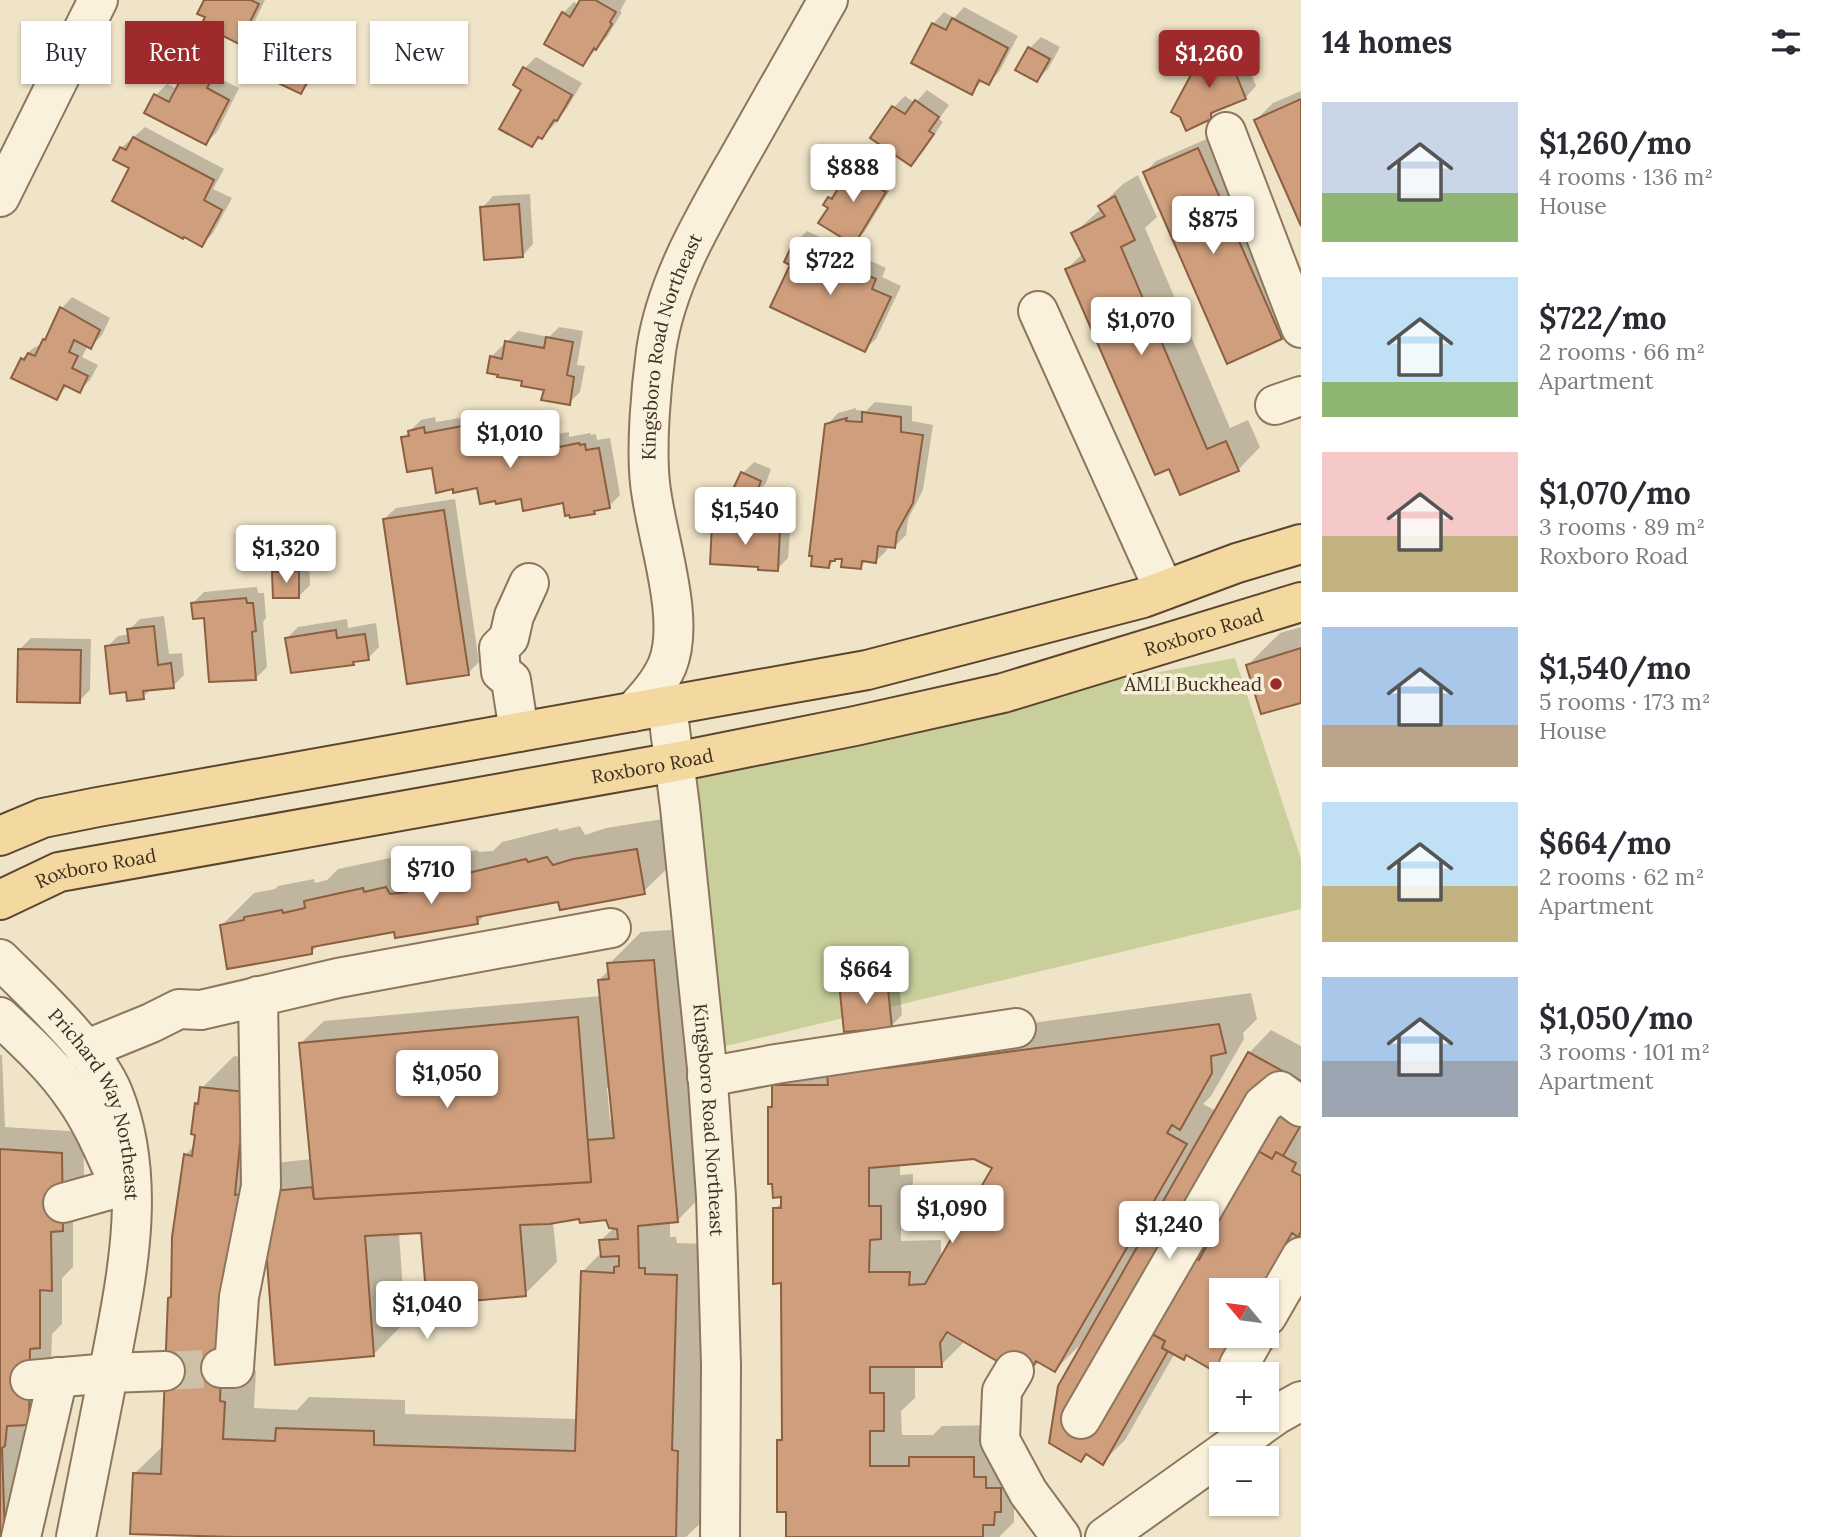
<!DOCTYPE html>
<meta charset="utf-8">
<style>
body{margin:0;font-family:Lora,serif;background:#f2f2f3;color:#2b2b33;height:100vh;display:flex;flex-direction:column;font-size:26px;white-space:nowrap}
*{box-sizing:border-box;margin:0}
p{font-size:23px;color:#7c7c81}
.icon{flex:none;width:38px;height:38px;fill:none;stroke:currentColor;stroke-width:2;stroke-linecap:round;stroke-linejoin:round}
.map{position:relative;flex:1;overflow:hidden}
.sheet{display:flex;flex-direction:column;background:#fff;width:525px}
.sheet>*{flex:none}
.banner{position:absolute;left:21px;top:21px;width:665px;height:63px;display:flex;gap:14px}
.needle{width:46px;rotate:299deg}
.controls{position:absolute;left:1209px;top:1278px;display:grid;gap:14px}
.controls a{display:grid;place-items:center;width:70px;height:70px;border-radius:0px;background:#fff;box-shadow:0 2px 5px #0004;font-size:35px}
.price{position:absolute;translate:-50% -60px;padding:0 16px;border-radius:7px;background:#fff;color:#222;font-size:23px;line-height:46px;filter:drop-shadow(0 2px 4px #0008)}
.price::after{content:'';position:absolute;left:50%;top:42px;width:21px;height:16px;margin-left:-10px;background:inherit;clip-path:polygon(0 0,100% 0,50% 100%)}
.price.current{background:#9e2a2b;color:#fff}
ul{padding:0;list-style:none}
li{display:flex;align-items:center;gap:21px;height:175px;padding:0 21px}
li span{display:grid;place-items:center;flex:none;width:196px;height:140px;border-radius:0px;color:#555}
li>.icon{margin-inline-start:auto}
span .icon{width:84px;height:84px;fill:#fffc;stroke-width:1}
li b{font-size:30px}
h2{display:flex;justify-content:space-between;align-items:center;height:84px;padding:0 21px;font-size:30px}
.pill{padding:0 24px;border-radius:0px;background:#fff;box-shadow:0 2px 5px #0004;font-size:24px;line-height:63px}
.pill.current{background:#9e2a2b;color:#fff}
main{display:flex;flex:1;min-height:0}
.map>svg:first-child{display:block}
</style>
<main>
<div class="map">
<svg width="1301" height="1537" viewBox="0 0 1301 1537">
<rect width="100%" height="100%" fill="#f0e4c8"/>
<path fill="#c9cf9b" d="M1235 658 1301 859V909L709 1050 675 762Z"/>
<g fill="#0003" fill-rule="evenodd">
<path d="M206 0H265L250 31 239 42 207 16Z"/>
<path d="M582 0H626L620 11 622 12 607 37 583 64 563 13 574 2 579 5Z"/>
<path d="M964 7 1018 36 999 72 988 83 982 81 971 93 913 63 933 24 944 12 954 18Z"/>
<path d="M1041 37 1060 47 1048 69 1037 80 1029 49Z"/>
<path d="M1236 37 1256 86 1245 98 1219 108 1210 117 1195 72 1205 62 1203 57 1214 46Z"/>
<path d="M302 46 324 57 312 81 301 92 291 57Z"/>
<path d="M208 54 224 63 217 77 239 88 217 132 206 143 146 113 156 95 167 84 177 89 188 68 199 57 204 59Z"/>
<path d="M536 57 582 83 567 108 553 126 532 145 524 89 525 68Z"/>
<path d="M927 90 949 105 939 119 943 122 922 153 911 164 872 137 894 107 905 96 915 103Z"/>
<path d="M1301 91V221L1256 120 1273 103Z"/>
<path d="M145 127 224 169 213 189 232 198 213 233 202 244 132 168 121 148Z"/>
<path d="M1209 138 1292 326 1281 338 1145 172 1156 161Z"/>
<path d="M872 149 890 161 883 173 896 180 865 231 854 243 830 207 829 198 855 172 861 160Z"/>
<path d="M1138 175 1157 217 1145 228 1230 428 1248 420 1260 447 1238 470 1170 466 1067 269 1083 253 1073 234 1102 208 1100 206 1123 184Z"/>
<path d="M530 194 533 244 522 256 482 208 493 196Z"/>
<path d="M807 231 886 268 882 277 901 286 876 339 864 350 792 264 796 242Z"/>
<path d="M72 297 110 318 102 335 91 346 88 345 82 357 98 365 90 380 79 391 68 385 56 398 22 359 33 348 43 344 49 335 61 309Z"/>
<path d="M559 327 583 331 577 365 585 366 580 392 569 403 546 388 524 380 491 357 502 346H506L507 342 518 331 549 337Z"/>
<path d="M875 402 912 406V421L933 425 923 490 908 519 906 535 895 546 887 545V550L876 561 867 560 860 567 844 558 838 557 829 566 827 425 838 413 856 408V410L866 411Z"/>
<path d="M484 414 487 432 525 425 528 440 569 432V437L590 433 591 435 596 434 597 440 610 438 620 495 609 506 598 508 594 512 564 501 522 497 478 486 433 466 403 438 421 420 435 417 436 422Z"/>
<path d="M754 462 771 469 766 483 755 494 743 473Z"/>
<path d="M455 499 479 662 468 673 384 519 396 508Z"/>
<path d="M725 514 791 520 788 558 777 569 714 525Z"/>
<path d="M285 561H309L310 585 299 596 274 572Z"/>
<path d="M257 587 258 593H264L266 618 263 622 267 667 256 678 193 603 204 592Z"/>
<path d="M164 616 169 654 182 653 184 675 173 686 152 688 143 697 128 690 107 647 118 636 130 634 129 630 140 619Z"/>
<path d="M347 619 348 628 376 623 379 647 368 658 357 660 353 664 287 638 298 627Z"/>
<path d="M1301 627V700L1248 665 1280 633Z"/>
<path d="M31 638 91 639 90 690 79 701 20 649Z"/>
<path d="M669 818 675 861 643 892 559 900 486 914 478 922 395 930 320 944 311 952 222 925 254 893 275 889 278 886 314 879 315 883 327 880 338 869 395 857 396 861 418 856 422 864 437 861 442 856 477 850 479 852 493 851 502 842 558 828 559 831 580 826 585 835 606 828Z"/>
<path d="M685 929 709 1188 678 1220 670 1221V1237H676L677 1243 708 1244 707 1517 686 1537H291L134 1474 164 1445 173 1295 185 1155 195 1145 196 1104 200 1101 202 1088 234 1056 276 1061 266 1164 312 1159 301 1043 324 1021 601 996 599 980 609 970V964L641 932ZM607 1088H610L613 1116 610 1120ZM581 1217 607 1218 615 1227 601 1240 602 1252 582 1272 578 1419 405 1414V1400L309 1397 297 1410 254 1408 256 1371 251 1368 256 1248H267L374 1354 405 1322 399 1233 422 1231 525 1294 557 1262 553 1221Z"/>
<path d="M898 969 902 1015 891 1026 841 984 852 973Z"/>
<path d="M1251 993 1257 1019 1243 1033 1244 1039 1211 1096 1203 1104 1216 1111 1249 1053 1271 1030 1301 1046V1273L1267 1290H1222V1335L1230 1351 1215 1366 1187 1354 1175 1353 1125 1440 1103 1462 1088 1453 1081 1460 1085 1340 1055 1370 1040 1361 1026 1375 965 1341 941 1365H915V1398L901 1411 902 1435H933L942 1426 1005 1425 1017 1457H1032V1479L1014 1503V1522L999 1537H788V1510L779 1440 784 1436 783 1282 775 1209 783 1201 769 1108 774 1103V1086L806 1054ZM974 1157 994 1168 944 1254H941V1240L901 1241V1218L912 1206 913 1174 900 1175V1163Z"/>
<path d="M0 1055H2L5 1127 83 1132 85 1207 73 1219V1267L62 1278V1324L52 1334 50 1401 24 1423 27 1537H0Z"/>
</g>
<g fill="#cf9f7d" stroke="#8d5f41" stroke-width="2" fill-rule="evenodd">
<path d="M204 0H251L259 4 239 44 201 25 205 17 197 14Z"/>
<path d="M580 0H595L616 12 610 22 612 24 596 50 594 48 583 66 544 44 562 12 570 17Z"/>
<path d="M952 18 1008 48 989 85 979 80 972 95 911 63 932 23 946 30Z"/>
<path d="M1028 47 1050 59 1037 82 1015 70Z"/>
<path d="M1225 47 1246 99 1211 113V119L1186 131 1180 117 1171 112 1193 71 1205 66 1201 57Z"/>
<path d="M289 56 314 69 301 94 276 82Z"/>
<path d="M196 64 215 74 207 88 229 100 206 145 144 113 154 94 169 102 187 67 193 70Z"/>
<path d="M523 67 572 95 557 121 554 120 542 139 538 137 532 147 499 129 521 90 513 85Z"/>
<path d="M1301 99V226L1254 120Z"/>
<path d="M915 100 939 117 929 131 934 134 911 166 870 138 892 106 905 114Z"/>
<path d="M133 137 214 180 204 200 222 210 202 247 184 237 183 239 112 201 129 168 113 160 120 147 126 150Z"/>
<path d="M1198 148 1282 339 1227 364 1143 172Z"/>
<path d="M859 159 881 173 873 185 886 192 854 245 818 223 828 208 823 205 828 197 832 199 841 183 846 185Z"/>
<path d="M1115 196 1135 240 1121 247 1207 449 1226 441 1239 471 1180 495 1169 469 1155 475 1065 269 1085 261 1071 233 1105 216 1098 206Z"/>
<path d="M519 204 523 257 484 260 480 207Z"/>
<path d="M794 241 876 279 872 289 891 297 865 352 770 307 790 265 784 262Z"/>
<path d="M60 307 100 330 91 349 74 340 69 352 78 356 72 368 88 376 80 393 64 385 57 400 11 378 21 358 24 360 28 353 35 356 43 339 45 340Z"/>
<path d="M546 337 573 342 567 375 574 377 570 405 541 400 544 390 521 386 522 381 497 377 498 375 487 373 490 356 502 359 505 341 544 348Z"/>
<path d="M862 412 901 417V432L923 435 913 503 897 532 895 548 878 546 876 563 862 561 861 569 841 567 842 559H835V561H830L829 568 811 566 812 556H809L825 424 847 418 846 421 862 422Z"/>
<path d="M473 424 476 443 515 435 517 450 558 443 559 447 579 443 580 445 585 444 586 450 599 448 610 508 594 511 595 514 570 518 569 515 565 516 563 503 523 511 521 499 496 504 495 501 480 504 477 488 453 493V489L436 493 432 468 407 472 401 437 409 436 408 431 424 427 425 433Z"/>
<path d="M741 472 761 481 755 496 734 487Z"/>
<path d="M444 510 469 675 407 684 383 519Z"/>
<path d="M712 524 780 530 778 571 758 570V567L710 564Z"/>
<path d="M299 571V598H273L272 572Z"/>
<path d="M246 598 247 603H253L256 631 252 632 256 680 209 682 204 618 193 619 191 603Z"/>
<path d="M154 626 158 665 171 663 174 688 143 691 144 699 127 701 126 692 110 694 105 646 129 643 127 629Z"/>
<path d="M336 630 337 638 365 634 369 660 353 662 354 665 291 673 285 638Z"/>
<path d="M1301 648V703L1261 714 1246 665Z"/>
<path d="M18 649 81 650 80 703 17 702Z"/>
<path d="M637 849 645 894 560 910 558 902 477 917 478 924 395 938 394 932 312 947V954L227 969 220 925 244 920V917L282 910 283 913 305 908 304 901 363 888 364 892 386 887 390 894 407 892 408 887 445 881 447 883 468 881V873L526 859 528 862 547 857 553 865 573 859Z"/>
<path d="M654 960 678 1222 638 1226 639 1268H645V1274L677 1275 672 1450 678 1451 676 1537H234L130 1534 133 1473 161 1474 168 1298 171 1297 172 1237 184 1154 192 1156 195 1135 191 1134 195 1103 198 1104 200 1087 245 1092 235 1195 312 1187 314 1199 591 1182 587 1140 614 1138 598 980 609 979 607 963ZM579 1219 580 1223 606 1220 609 1228 617 1229 618 1239 599 1240 601 1257 619 1256V1266L614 1267V1273L581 1271 575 1451 374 1445V1431L276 1428 275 1441 223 1439 225 1402 220 1401 225 1265 266 1249 275 1365 374 1356 365 1236 421 1233 427 1305 526 1296 520 1225 549 1224Z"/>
<path d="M887 979 892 1028 844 1032 839 983Z"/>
<path d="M578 1017 591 1182 314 1199 299 1043Z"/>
<path d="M1219 1024 1226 1053 1211 1056 1212 1073 1180 1130 1172 1125 1167 1133 1187 1144 1055 1372 1036 1361 1026 1378 947 1332 940 1343 942 1367H870V1393H884V1431H870V1466H909V1457H974V1477H986V1488H1001V1512H995L994 1525H983V1537H786V1512H777V1440H782L781 1283 773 1284V1208H781V1197L773 1198 772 1184H768V1107H772V1085H828L827 1073 886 1065V1068ZM974 1159 992 1168 925 1284 909 1285 910 1272H869L870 1240 881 1239V1206H869V1168Z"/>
<path d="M1248 1052 1301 1081V1125L1283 1156 1276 1152 1272 1159 1258 1151 1209 1222 1217 1227 1199 1260 1189 1254 1152 1334 1165 1341 1162 1348 1168 1351 1103 1465 1086 1454 1081 1462 1049 1443 1058 1386Z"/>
<path d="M0 1149 62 1153 63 1231 51 1232 52 1291 40 1290V1348L30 1349 29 1425 7 1426 5 1446 2 1448 5 1537H0Z"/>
<path d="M1258 1151 1272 1159 1276 1152 1296 1163 1292 1171 1301 1176V1232L1298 1237 1292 1233 1285 1245 1294 1250 1267 1290H1222V1335H1243L1226 1351 1216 1368 1214 1367 1212 1370 1186 1355 1184 1360 1162 1348 1165 1341 1152 1334 1189 1254 1199 1260 1217 1227 1209 1222Z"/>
</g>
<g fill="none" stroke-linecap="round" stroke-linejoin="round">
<path stroke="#ccc0a6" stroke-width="38" stroke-dasharray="38 19" stroke-linecap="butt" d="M165 1371 221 1368"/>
<g stroke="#8d765c" stroke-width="42">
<g id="minor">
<path d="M1226 132 1301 328"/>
<path d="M0 197 98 0"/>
<path d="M1038 311 1164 590"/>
<path d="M1275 405 1301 396"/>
<path id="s1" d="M667 706 680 807 707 1068 716 1197 721 1365 720 1537"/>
<path id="s2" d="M633 712C646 698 659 684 667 666 687 619 655 534 650 483 646 445 651 388 656 351 666 281 705 217 739 157 769 105 798 52 828 0"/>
<path d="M519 732 511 680 501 672 499 648 509 638 514 616 529 583"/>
<path id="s3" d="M0 959C34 993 95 1049 113 1093 148 1180 127 1276 110 1365 99 1422 87 1480 76 1537"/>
<path d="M0 1017C27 1042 54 1067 75 1098 94 1125 106 1156 120 1186"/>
<path d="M85 1050 151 1023 179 1009 201 1010 338 978 611 928"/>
<path d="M707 1077 776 1064 1016 1028"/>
<path d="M63 1203 120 1187"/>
<path d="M1267 1316 1301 1257"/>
<path d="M221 1368H234L239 1297 261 1186 258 996"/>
<path d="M1014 1371 1002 1391 1000 1440 1028 1492 1061 1537"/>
<path d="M1245 1374 1239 1365 1256 1335"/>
<path d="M30 1380 109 1373 165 1371"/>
<path d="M1081 1419 1263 1105 1280 1091 1301 1107"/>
<path d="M21 1537 58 1377"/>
<path d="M1105 1537 1276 1415 1301 1401"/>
</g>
</g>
<g stroke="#5b4430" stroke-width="42">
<g id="major">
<path d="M0 836 43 818 98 807 867 670 1143 598 1237 563 1301 544"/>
<path id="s4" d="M0 900 59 872 675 762 855 726 1003 693 1301 602"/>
</g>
</g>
<use href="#minor" stroke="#faf1dc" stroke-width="38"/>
<use href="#major" stroke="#f3d9a0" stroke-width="38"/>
</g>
<circle fill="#9e2a2b" stroke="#f7eed8" stroke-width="2.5" cx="1276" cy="684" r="7"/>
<g text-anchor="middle" stroke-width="7" stroke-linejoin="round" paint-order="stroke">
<g font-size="19" fill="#3d2e20" stroke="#f7eed8">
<text dy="7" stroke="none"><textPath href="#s2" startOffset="383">Kingsboro Road Northeast</textPath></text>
<text dy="7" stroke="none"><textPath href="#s4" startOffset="1236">Roxboro Road</textPath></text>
<text dy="7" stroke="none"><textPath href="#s4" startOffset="668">Roxboro Road</textPath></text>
<text dy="7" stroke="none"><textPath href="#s4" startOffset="102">Roxboro Road</textPath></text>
<text dy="7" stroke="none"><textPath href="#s3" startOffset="180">Prichard Way Northeast</textPath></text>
<text dy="7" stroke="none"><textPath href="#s1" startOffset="416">Kingsboro Road Northeast</textPath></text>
</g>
<g font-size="19" fill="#3d2e20" stroke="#f7eed8" text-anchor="end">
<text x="1262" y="691">AMLI Buckhead</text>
</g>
</g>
</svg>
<div class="controls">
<a><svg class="needle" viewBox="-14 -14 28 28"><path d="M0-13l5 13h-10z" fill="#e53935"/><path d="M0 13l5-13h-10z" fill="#7c7c81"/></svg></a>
<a>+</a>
<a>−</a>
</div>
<b class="price current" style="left:1209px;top:90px">$1,260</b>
<b class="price" style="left:853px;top:204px">$888</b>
<b class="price" style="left:1213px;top:256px">$875</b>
<b class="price" style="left:830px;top:297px">$722</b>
<b class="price" style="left:1141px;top:357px">$1,070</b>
<b class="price" style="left:510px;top:470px">$1,010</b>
<b class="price" style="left:745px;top:547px">$1,540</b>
<b class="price" style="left:286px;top:585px">$1,320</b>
<b class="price" style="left:431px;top:906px">$710</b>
<b class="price" style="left:866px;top:1006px">$664</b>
<b class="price" style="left:447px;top:1110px">$1,050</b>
<b class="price" style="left:952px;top:1245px">$1,090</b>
<b class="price" style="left:1169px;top:1261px">$1,240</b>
<b class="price" style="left:427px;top:1341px">$1,040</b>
<div class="banner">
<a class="pill">Buy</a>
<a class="pill current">Rent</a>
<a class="pill">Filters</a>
<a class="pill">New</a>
</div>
</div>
<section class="sheet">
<h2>14 homes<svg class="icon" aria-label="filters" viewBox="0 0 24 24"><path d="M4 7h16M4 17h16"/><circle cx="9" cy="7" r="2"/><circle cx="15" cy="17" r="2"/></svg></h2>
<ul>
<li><span style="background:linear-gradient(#c9d6e8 65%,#8fb573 0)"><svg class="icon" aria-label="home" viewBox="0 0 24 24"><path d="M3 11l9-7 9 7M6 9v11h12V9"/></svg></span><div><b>$1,260/mo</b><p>4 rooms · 136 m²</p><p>House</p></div></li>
<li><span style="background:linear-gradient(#bfe0f5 75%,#8fb573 0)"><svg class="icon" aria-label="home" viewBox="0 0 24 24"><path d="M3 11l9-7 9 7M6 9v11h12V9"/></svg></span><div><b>$722/mo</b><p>2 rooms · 66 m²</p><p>Apartment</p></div></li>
<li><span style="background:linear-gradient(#f6c9c9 60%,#c2b280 0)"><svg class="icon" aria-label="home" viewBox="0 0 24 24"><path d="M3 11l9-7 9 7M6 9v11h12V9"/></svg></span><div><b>$1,070/mo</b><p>3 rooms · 89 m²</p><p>Roxboro Road</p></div></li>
<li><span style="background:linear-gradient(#a9c7e8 70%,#b9a48a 0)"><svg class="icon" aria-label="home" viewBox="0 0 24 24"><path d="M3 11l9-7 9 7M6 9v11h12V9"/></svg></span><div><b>$1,540/mo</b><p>5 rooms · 173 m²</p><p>House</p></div></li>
<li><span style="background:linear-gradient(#bfe0f5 60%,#c2b280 0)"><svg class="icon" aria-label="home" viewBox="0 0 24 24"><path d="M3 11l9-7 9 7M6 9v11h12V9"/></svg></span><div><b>$664/mo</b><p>2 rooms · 62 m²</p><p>Apartment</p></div></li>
<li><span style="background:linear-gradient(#a9c7e8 60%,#9aa5b1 0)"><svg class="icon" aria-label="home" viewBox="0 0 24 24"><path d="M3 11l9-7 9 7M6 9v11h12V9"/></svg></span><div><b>$1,050/mo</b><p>3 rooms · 101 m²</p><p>Apartment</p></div></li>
</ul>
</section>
</main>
